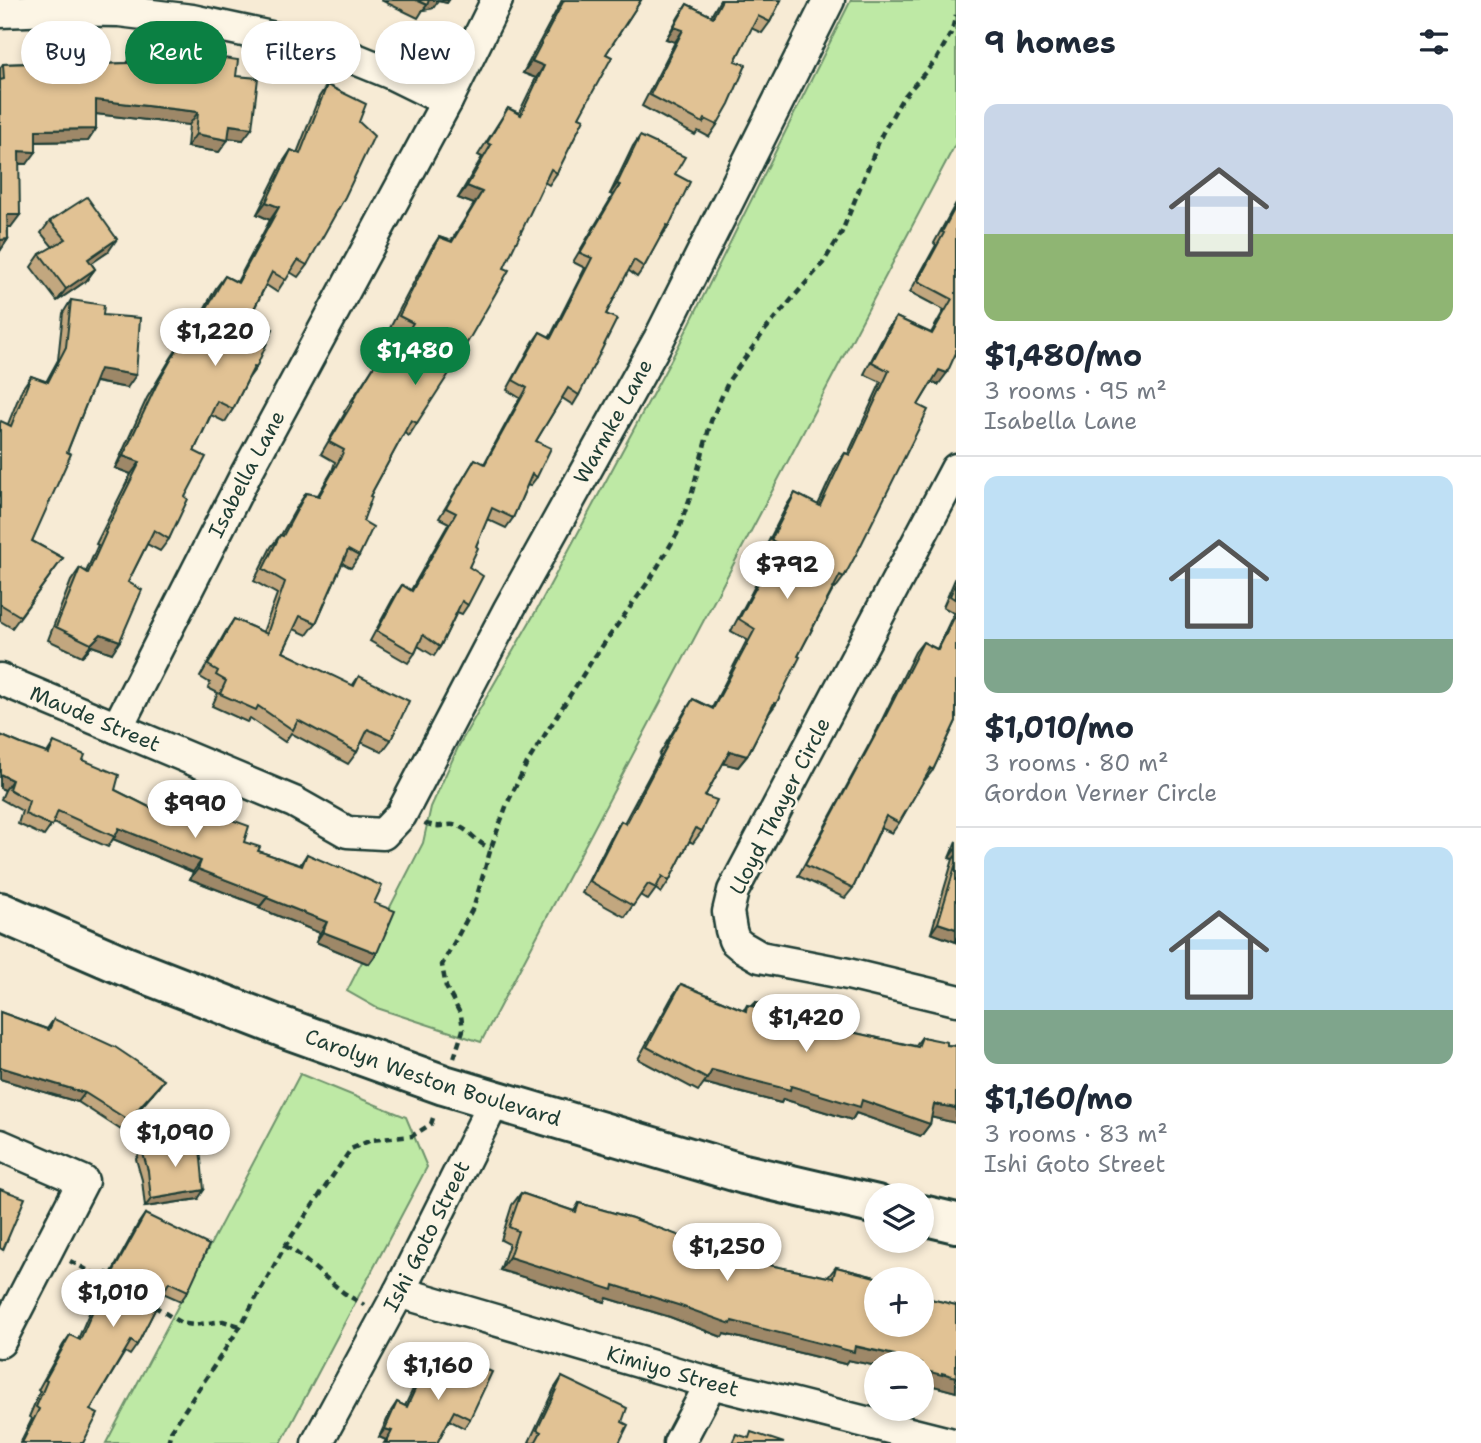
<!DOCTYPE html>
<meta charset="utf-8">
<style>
body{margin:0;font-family:"Shantell Sans",sans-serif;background:#f2f2f3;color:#1f2937;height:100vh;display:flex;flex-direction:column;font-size:26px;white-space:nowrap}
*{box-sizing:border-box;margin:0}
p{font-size:23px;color:#747a83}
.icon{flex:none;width:38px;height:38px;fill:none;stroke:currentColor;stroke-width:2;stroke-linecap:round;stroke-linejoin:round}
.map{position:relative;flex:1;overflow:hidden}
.sheet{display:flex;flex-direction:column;background:#fff;width:525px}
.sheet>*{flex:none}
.guide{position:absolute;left:21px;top:21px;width:665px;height:63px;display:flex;gap:14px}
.fabs{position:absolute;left:864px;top:1183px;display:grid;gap:14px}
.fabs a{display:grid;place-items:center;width:70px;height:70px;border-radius:50%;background:#fff;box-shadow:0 4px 10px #0003;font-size:35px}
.price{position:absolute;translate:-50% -60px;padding:0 16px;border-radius:24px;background:#fff;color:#222;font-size:23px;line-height:46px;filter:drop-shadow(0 2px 4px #0008)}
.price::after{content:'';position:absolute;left:50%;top:42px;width:21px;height:16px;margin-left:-10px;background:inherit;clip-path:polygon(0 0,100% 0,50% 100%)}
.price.current{background:#0b8043;color:#fff}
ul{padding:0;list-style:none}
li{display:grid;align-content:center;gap:14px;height:371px;padding:0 28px}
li+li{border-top:2px solid #e0e1e3}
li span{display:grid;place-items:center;height:217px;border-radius:14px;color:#555}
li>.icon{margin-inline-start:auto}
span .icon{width:126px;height:126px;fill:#fffc;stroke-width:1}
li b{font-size:30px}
h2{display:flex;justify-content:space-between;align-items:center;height:84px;padding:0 28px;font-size:30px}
.chip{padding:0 24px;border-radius:32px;background:#fff;box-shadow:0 4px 10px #0003;font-size:24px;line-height:63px}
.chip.current{background:#0b8043;color:#fff}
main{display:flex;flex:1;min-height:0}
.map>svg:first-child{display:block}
</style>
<main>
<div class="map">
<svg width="956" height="1443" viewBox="0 0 956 1443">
<rect width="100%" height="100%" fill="#f7ebd5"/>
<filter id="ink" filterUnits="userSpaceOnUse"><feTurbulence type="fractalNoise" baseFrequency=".0143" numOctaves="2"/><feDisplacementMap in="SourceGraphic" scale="14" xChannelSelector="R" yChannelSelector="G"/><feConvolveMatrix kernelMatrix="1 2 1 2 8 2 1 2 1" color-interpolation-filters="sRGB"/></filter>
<g filter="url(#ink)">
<g fill="#bee9a5" stroke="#6e936c" stroke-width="2">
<path d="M851 0H956V143L481 1042 377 1008 347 991 423 843 431 807 459 745 536 611 679 345Z"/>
<path d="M300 1074 406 1117 427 1167 281 1443H106Z"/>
</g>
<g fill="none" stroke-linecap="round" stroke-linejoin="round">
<g stroke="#1f3d34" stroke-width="35">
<g id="street">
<path d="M0 12 53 10 119 11 192 20 336 51 390 73 447 101"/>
<path d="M956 469 733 891 728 912 731 930 734 940 741 946 760 957 848 974 956 1000"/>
<path id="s1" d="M0 679 294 802 347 832 383 834 401 815 509 609 659 339 829 0"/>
<path id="s2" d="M117 728 247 472 447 101 497 0"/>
<path d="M0 1145 83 1181 0 1342"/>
<path id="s3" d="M399 1292 711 1383 949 1443"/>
<path id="s4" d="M317 1443 399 1292 495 1100"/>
<path d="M679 1443 711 1383"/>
</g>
</g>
<g stroke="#1f3d34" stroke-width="44">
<g id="secondary">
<path id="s5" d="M0 912 125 966 285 1028 444 1085 744 1174 877 1205"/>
<path d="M922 1215 956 1223"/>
</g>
</g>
<g stroke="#1f3d34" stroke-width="4.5" stroke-dasharray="7 5" stroke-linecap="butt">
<path d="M425 823C426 824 434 826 436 826 444 827 449 823 458 826 471 831 477 844 491 848"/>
<path d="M454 1058 463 1030 461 1015 446 987 442 965 474 906 491 848 507 804 527 763 593 659 651 578 677 534 692 492 711 421 729 380 766 329 823 263 841 234 882 134 902 99 936 60 951 33 956 15"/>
<path d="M285 1246 294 1251 344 1293 364 1305"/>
<path d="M70 1261 106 1280"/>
<path d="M154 1306 181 1323 193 1325 223 1321 240 1326"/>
<path d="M168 1443 171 1431 240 1327 285 1246 351 1149 371 1140 412 1136 431 1124 434 1115"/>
</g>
<use href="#street" stroke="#fcf5e5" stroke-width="30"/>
<use href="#secondary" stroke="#fcf5e5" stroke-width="38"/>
</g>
<g fill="#c2a77f" stroke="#1f3d34" stroke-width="2">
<path d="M381 0H449L447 3 438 1 433 8 423 10 418 18Z"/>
<path d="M562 0H641L606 54 579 117 557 173 549 185 544 182 417 423 409 436 404 433 370 496 363 521 359 556 351 568 342 563 316 623 307 635 294 629 283 652 352 686 359 676 391 740 382 752 361 742 357 752 348 764 291 733 285 742 250 718 247 722 212 706 218 693 208 688 210 683 200 677 226 631 234 619 263 632 277 594 254 581 271 547 280 535H281L298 505 306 493 318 495 332 471 335 462 321 454 345 413 344 412 377 361 385 365 404 335 390 328 431 249 439 237 451 241 474 204 458 198 482 157 478 155 508 108 519 113 536 78 523 73Z"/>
<path d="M720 0H781L770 22 762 33 751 28 735 61 717 125 709 137 698 131 695 135 642 106 675 42 666 39 679 16 687 4 711 16Z"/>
<path d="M152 48 236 76 243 140 228 138 219 152 187 147 189 125 96 114V129L88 141 36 142 27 164H19L11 227H8V239L0 251V68L3 64 29 63 38 50 75 65 127 63 129 60 143 61Z"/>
<path d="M327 85 359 122 307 265 298 277 290 272 277 292 266 285 248 321 256 368 248 379 233 409 225 422 211 415 194 451 185 497 169 539 160 551 147 544 128 582 112 653 92 646 82 656 48 640 71 581 80 568 86 572 98 545 96 544 131 474 115 468 147 398 171 358 179 346 182 348 216 288 225 276 237 282 270 220 257 214 283 162 291 150 297 153 319 97Z"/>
<path d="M640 136 675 174 669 226 662 236 661 235 644 267 637 277 628 270 606 314 579 395 573 405 562 398 536 441 537 477 530 486 527 485 513 518 506 528 487 519 476 546 469 567 468 605 462 614 457 612 440 647 434 656 418 646 415 653 408 663 370 641 395 595 402 585 411 590 449 523 439 518 475 459 484 464 520 398 507 390 533 342 540 332 550 337 585 268 573 262 613 195 610 194 633 146Z"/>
<path d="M956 203V353L938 385 932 382 918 405 844 577 835 589 834 588 798 656 776 704 768 715 747 756 738 767 723 763 705 796 702 831 693 843 689 841 669 881 661 893 656 889 648 900 640 895 625 917 582 893 613 833 621 821 624 823 660 756 659 755 685 711 693 699 712 708 747 640 731 631 771 556 763 552 787 505 795 493 818 505 837 464 845 453 848 454 881 382 864 374 888 328 896 317 931 333 944 310 910 292 936 245 934 243Z"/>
<path d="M50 221 108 252 91 263 95 269 86 281 57 301 31 267 40 254 53 247 41 233Z"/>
<path d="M71 300 103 315 127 388 95 382 32 541 63 558 12 628 0 621V423L8 424 22 389 31 376 46 382 58 360 63 313Z"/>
<path d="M956 577V721L933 770 925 780 924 779 899 823 892 833 881 828 853 888 845 898 798 876 877 730 915 652 923 642 937 649 954 613 943 607Z"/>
<path d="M0 735 21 744 47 753 54 742 83 760 115 790 151 808 157 799 179 808 185 799 212 813 244 842 258 851 300 865 307 854 374 903 377 953 369 964 316 942 320 933 259 908 260 906 190 879 193 872 113 839 108 847 53 823 44 836 18 824 22 811 1 799 5 790 0 788Z"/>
<path d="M956 841V942L931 933 953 859 949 858Z"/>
<path d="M681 984 744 1010 747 1005 752 1006 756 1002 818 1015 819 1013 851 1032 915 1046 922 1037 947 1045 956 1046V1123L931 1117 930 1124 921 1136 856 1113 852 1120 783 1099 781 1103 704 1083 698 1091 638 1059 672 997Z"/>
<path d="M0 1012 47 1029 54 1019 157 1089 121 1130 78 1102 0 1079Z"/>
<path d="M142 1150 198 1199 145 1207 142 1180 136 1159Z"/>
<path d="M521 1193 574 1211 579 1203 632 1218 701 1245 706 1238 742 1249 741 1255 760 1260 759 1263 828 1277 836 1267 883 1279H877V1325H922V1297L956 1305V1392L934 1386 933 1387 922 1384V1363H877V1366L848 1360 845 1364 724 1334 722 1337 670 1317 607 1298 605 1302 500 1270 509 1244 501 1240 512 1205Z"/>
<path d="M145 1214 188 1291 181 1301 163 1293 137 1345 130 1355 125 1352 90 1410 83 1443H20L32 1419 29 1417 40 1391 38 1390 63 1345 70 1335 78 1339 91 1309 87 1307 100 1282 107 1272 111 1274 138 1224Z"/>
<path d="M454 1355 470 1419 464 1428 449 1420 437 1443H384L386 1440 379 1437 391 1411 397 1402 405 1406 422 1370 428 1361 445 1370Z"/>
<path d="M562 1377 622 1422 619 1443H531L529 1442 554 1389Z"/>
</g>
<g fill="#9e8868" stroke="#1f3d34" stroke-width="2">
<path d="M428 0H449L447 3 438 1 433 8 423 10 427 5Z"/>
<path d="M674 27 683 30 675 42 666 39Z"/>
<path d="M532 61 544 66 536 78 523 73Z"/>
<path d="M96 100 198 112 189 125 87 113Z"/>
<path d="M230 125 252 128 243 140 221 137Z"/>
<path d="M96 129 88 141 27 142 36 130Z"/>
<path d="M196 134 228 140 219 152 187 147Z"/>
<path d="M19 151 36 152 27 164 11 163Z"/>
<path d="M617 184 620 185 613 195 610 194Z"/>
<path d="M467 186 482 192 474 204 458 198Z"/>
<path d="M266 202 279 207 270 220 257 214Z"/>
<path d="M7 215H20L11 227H0Z"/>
<path d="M8 239 0 251V240Z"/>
<path d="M117 239 108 252 79 272 88 259Z"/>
<path d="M95 269 86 281 57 301 66 289Z"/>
<path d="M100 369 136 375 127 388 92 381Z"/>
<path d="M939 370 947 373 938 385 931 382Z"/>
<path d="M123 456 140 462 131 474 115 468Z"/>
<path d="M101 634 120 641 112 653 92 646 82 656 91 644Z"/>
<path d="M730 751 747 756 738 767 721 763Z"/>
<path d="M0 774 12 780 5 790 0 788Z"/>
<path d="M119 828 201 861 193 872 113 839Z"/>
<path d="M956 848V855L953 859 949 858Z"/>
<path d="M198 869 268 896 260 906 190 879Z"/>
<path d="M267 898 327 922 320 933 259 908Z"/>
<path d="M938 923 956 929V942L931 933Z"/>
<path d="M323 932 377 953 369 964 316 942Z"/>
<path d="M0 1067 85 1093 78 1102 0 1079Z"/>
<path d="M712 1070 862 1100 930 1124 921 1136 856 1113 852 1120 783 1099 781 1103 704 1083Z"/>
<path d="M164 1080 157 1089 121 1130 128 1120Z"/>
<path d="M934 1104 956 1108V1123L926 1116Z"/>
<path d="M204 1190 198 1199 145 1207 151 1199Z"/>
<path d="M509 1257 614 1285 732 1321 895 1355 889 1363H877V1366L848 1360 845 1364 724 1334 722 1337 670 1317 607 1298 605 1302 500 1270Z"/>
<path d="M94 1297 98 1299 91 1309 87 1307Z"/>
<path d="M922 1370 942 1373 956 1377V1392L934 1386 933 1387 922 1384Z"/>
<path d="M385 1429 392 1431 386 1440 379 1437Z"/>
</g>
<g fill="#e1c294" stroke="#1f3d34" stroke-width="2">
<path d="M416 0H429L427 5Z"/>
<path d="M564 0H641L606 54 612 57 579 117 584 119 557 173 551 169 504 268 509 270 452 369 417 423 411 420 370 496 372 497 363 521 373 527 359 556 348 550 316 623 300 616 283 652 354 686 359 676 409 701 391 740 368 729 357 752 298 720 293 730 258 706 256 710 220 694 226 681 216 675 218 671 208 665 234 619 267 634 285 582 263 569 280 535 283 536 306 493 319 496 340 459 344 450 329 442 354 401 353 400 377 361 386 366 413 323 399 316 439 237 452 242 482 192 467 186 491 145 487 143 508 108 521 115 544 66 532 61Z"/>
<path d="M722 0H781L770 22 758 16 735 61 746 65 729 104 717 125 705 119 703 123 650 95 683 30 674 27 687 4 713 17Z"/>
<path d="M152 48 238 60 236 76 258 78 252 128 230 125 228 140 196 134 198 112 96 100V129L36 130V152L19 151 20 215H7L8 239 0 240V80L4 79 3 64 38 63V50L75 49V65L129 63V60L149 62Z"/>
<path d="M327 85 366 104 359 122 374 136 345 197 307 265 298 260 286 280 272 272 248 321 273 329 256 368 254 367 233 409 217 401 194 451 206 457 185 497 188 499 169 539 154 530 128 582 142 590 120 641 101 634 91 644 56 627 80 568 88 573 106 533 105 532 140 462 123 456 156 386 179 346 184 348 225 276 238 283 279 207 266 202 291 150 300 154Z"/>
<path d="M640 136 685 157 675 174 690 182 669 226 667 225 644 267 634 260 606 314 617 319 579 395 568 388 536 441 551 448 537 477 532 474 513 518 492 508 476 546 478 548 469 567 483 576 468 605 462 601 440 647 423 635 415 653 377 631 402 585 412 591 456 513 446 508 475 459 485 464 527 388 513 380 540 332 551 338 592 258 580 253 620 185 617 184Z"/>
<path d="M87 197 117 239 88 259 95 269 66 289 40 254 66 239 50 221Z"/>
<path d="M956 206V353L947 373 939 370 918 405 928 410 858 551 844 577 840 575 798 656 800 657 776 704 774 703 747 756 730 751 705 796 717 800 702 831 696 828 669 881 662 876 656 888 648 884 633 906 590 881 621 821 626 824 668 744H667L693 699 713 709 755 629 739 619 779 544 771 540 795 493 820 506 845 453 850 455 889 371 872 362 896 317 932 334 952 299 918 281 944 233 942 232Z"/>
<path d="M71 300 104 305 103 315 140 318 136 375 100 369 67 452 71 454 32 541 63 558 20 616 0 604V423L1 421 11 426 31 376 48 382 66 347Z"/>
<path d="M956 583V600L950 596Z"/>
<path d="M956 614V721L933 770 931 768 899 823 886 816 853 888 805 865 884 719 923 642 938 650Z"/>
<path d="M0 735 21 744 49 754 54 742 85 755 83 760 119 775 115 790 153 809 157 799 181 809 185 799 213 811 212 813 249 826 244 842 260 847 258 851 302 866 307 854 339 868 340 867 382 886 374 903 395 911 377 953 323 932 327 922 267 898 268 896 198 869 201 861 119 828 115 837 58 811 52 826 25 814 29 801 9 789 12 780 0 774Z"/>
<path d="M956 863V929L938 923Z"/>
<path d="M681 984 746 1011 747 1005 755 1007 756 1002 819 1015V1013L853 1019 851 1032 918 1047 922 1037 947 1042V1045L956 1046V1108L934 1104 930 1124 862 1100 860 1107 791 1086 790 1090 712 1070 707 1079 647 1047Z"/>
<path d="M0 1012 49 1030 54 1019 115 1047 164 1080 128 1120 85 1093 0 1067Z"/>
<path d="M199 1138 204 1190 151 1199 148 1171 142 1150Z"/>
<path d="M0 1189 25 1198 3 1250 0 1248Z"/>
<path d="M521 1193 576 1212 579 1203 632 1218 704 1245 706 1238 742 1249 741 1255 760 1260 759 1263 833 1278 836 1267 883 1279H877V1325H922V1297L956 1305V1377L942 1373V1375L922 1370V1363H894L895 1355 855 1346 854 1352 732 1321 731 1324 678 1305 614 1285 613 1290 509 1257 518 1231 509 1227Z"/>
<path d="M145 1214 209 1245 188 1291 169 1282 137 1345 131 1341 90 1410 98 1414 83 1443H22L39 1409 36 1407 47 1381 45 1380 70 1335 80 1340 98 1299 94 1297 107 1272 112 1274Z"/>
<path d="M454 1355 492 1372 470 1419 454 1411 437 1443H386L392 1431 385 1429 397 1402 407 1407 428 1361 446 1371Z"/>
<path d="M562 1377 627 1408 622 1422 628 1425 619 1443H535L541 1432 537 1430Z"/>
<path d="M751 1432 784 1443H732L736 1434 749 1438Z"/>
</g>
</g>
<g text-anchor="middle" stroke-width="5" stroke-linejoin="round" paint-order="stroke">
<g font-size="21" fill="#1f3d34" stroke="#fcf5e5">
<text dy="7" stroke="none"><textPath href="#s1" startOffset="889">Warmke Lane</textPath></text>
<text dy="7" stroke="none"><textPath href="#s2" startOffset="285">Isabella Lane</textPath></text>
<text dy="7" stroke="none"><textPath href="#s1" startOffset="103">Maude Street</textPath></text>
<text transform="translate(780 806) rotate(-63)" y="7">Lloyd Thayer Circle</text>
<text dy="7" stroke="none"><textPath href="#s5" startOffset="464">Carolyn Weston Boulevard</textPath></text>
<text dy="7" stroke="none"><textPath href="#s4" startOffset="234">Ishi Goto Street</textPath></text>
<text dy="7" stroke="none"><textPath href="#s3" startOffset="285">Kimiyo Street</textPath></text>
</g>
</g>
</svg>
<div class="fabs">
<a><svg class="icon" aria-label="layers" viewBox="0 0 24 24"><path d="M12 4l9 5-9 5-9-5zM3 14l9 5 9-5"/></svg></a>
<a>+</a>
<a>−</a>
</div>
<b class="price" style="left:215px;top:368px">$1,220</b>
<b class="price current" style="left:415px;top:387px">$1,480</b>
<b class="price" style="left:787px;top:601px">$792</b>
<b class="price" style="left:195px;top:840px">$990</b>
<b class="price" style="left:806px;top:1054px">$1,420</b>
<b class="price" style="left:175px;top:1169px">$1,090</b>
<b class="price" style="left:727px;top:1283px">$1,250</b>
<b class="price" style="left:113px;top:1329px">$1,010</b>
<b class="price" style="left:438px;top:1402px">$1,160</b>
<div class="guide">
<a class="chip">Buy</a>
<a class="chip current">Rent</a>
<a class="chip">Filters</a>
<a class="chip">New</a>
</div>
</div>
<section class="sheet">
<h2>9 homes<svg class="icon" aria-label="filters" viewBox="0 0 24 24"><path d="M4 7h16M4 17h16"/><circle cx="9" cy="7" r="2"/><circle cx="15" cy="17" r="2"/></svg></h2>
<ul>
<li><span style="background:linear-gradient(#c9d6e8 60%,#8fb573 0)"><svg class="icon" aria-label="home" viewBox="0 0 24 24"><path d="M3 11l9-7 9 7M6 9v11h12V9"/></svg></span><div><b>$1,480/mo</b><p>3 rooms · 95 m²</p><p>Isabella Lane</p></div></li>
<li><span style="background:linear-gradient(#bfe0f5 75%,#7fa58c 0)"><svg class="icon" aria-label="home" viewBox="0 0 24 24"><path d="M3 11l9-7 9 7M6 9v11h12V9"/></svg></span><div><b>$1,010/mo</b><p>3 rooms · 80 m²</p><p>Gordon Verner Circle</p></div></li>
<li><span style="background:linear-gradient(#bfe0f5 75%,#7fa58c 0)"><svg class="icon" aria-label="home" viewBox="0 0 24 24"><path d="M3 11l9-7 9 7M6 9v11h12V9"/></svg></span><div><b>$1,160/mo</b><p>3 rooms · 83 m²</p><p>Ishi Goto Street</p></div></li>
</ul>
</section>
</main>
